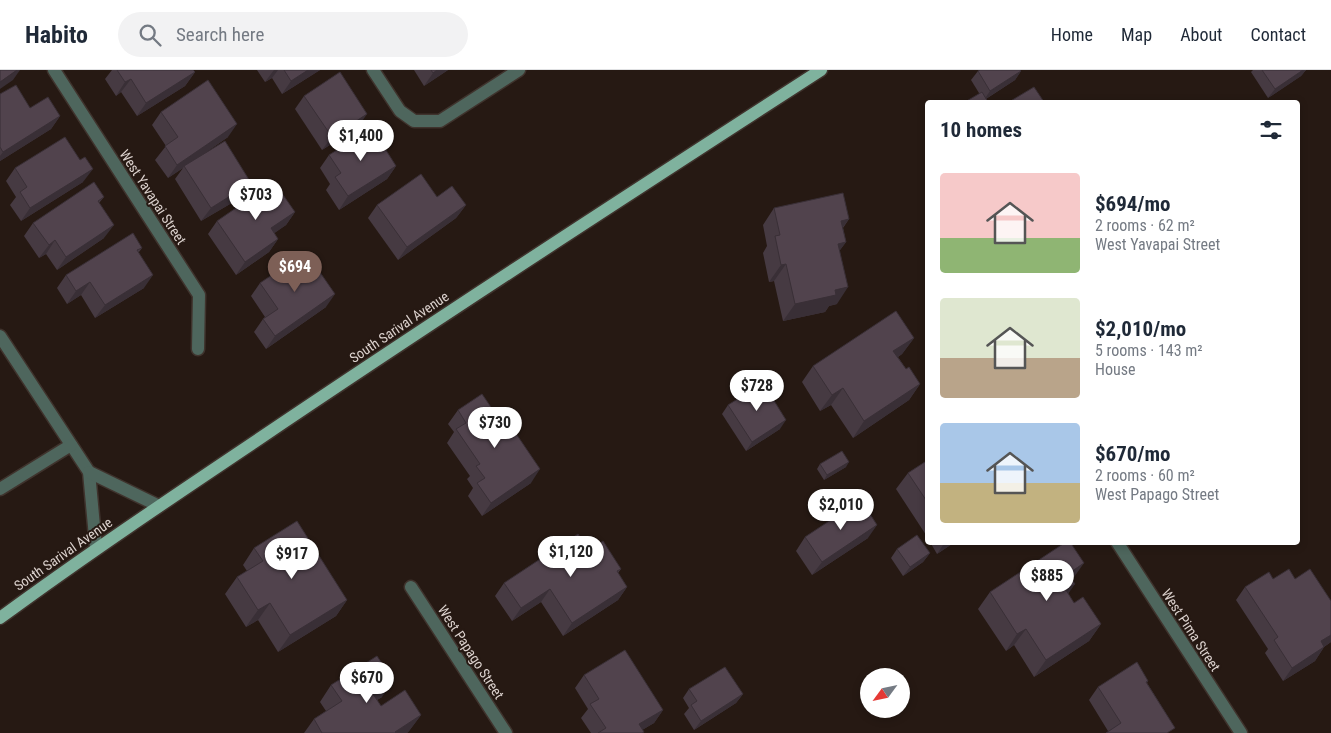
<!DOCTYPE html>
<meta charset="utf-8">
<style>
body{margin:0;font-family:"Roboto Condensed",sans-serif;background:#f2f2f3;color:#1f2937;height:100vh;display:flex;flex-direction:column;font-size:19px;white-space:nowrap}
*{box-sizing:border-box;margin:0}
p{font-size:16px;color:#747a83}
.icon{flex:none;width:28px;height:28px;fill:none;stroke:currentColor;stroke-width:2;stroke-linecap:round;stroke-linejoin:round}
.map{position:relative;flex:1;overflow:hidden}
.panel{position:absolute;left:925px;top:30px;width:375px;height:445px;display:flex;flex-direction:column;background:#fff;border-radius:5px;box-shadow:0 2px 8px #0003}
.panel>*{flex:none}
.needle{width:32px;rotate:237deg}
.controls{position:absolute;left:860px;top:598px;display:grid;gap:10px}
.controls a{display:grid;place-items:center;width:50px;height:50px;border-radius:50%;background:#fff;box-shadow:0 2px 8px #0003;font-size:25px}
.price{position:absolute;translate:-50% -42px;padding:0 11px;border-radius:18px;background:#fff;color:#222;font-size:16px;line-height:32px;filter:drop-shadow(0 1px 2px #0008)}
.price::after{content:'';position:absolute;left:50%;top:30px;width:15px;height:11px;margin-left:-8px;background:inherit;clip-path:polygon(0 0,100% 0,50% 100%)}
.price.selected{background:#7d5f56;color:#fff}
ul{padding:0;list-style:none}
li{display:flex;align-items:center;gap:15px;height:125px;padding:0 15px}
li span{display:grid;place-items:center;flex:none;width:140px;height:100px;border-radius:5px;color:#555}
li>.icon{margin-inline-start:auto}
span .icon{width:60px;height:60px;fill:#fffc;stroke-width:1}
li b{font-size:21px}
h2{display:flex;justify-content:space-between;align-items:center;height:60px;padding:0 15px;font-size:21px}
header{display:flex;align-items:center;gap:30px;box-sizing:border-box;height:70px;padding:0 25px;background:#fff;border-bottom:1px solid #e0e1e3}
header strong{font-size:24px}
nav{display:flex;gap:28px;margin-inline-start:auto;font-size:18px}
.search{width:350px;height:45px;background:#f2f2f3;display:flex;align-items:center;gap:12px;box-sizing:border-box;padding:0 18px;border-radius:28px;color:#747a83;font-size:19px}
.map>svg:first-child{display:block}
</style>
<header>
<strong>Habito</strong>
<div class="search"><svg class="icon" aria-label="search" viewBox="0 0 24 24"><circle cx="10" cy="10" r="6"/><path d="M15 15l6 6"/></svg>Search here</div>
<nav><a>Home</a><a>Map</a><a>About</a><a>Contact</a></nav>
</header>
<div class="map">
<svg width="1331" height="663" viewBox="0 0 1331 663">
<rect width="100%" height="100%" fill="#261913"/>
<g fill="none" stroke-linecap="round" stroke-linejoin="round">
<g stroke="#3f332d" stroke-width="15">
<g id="minor">
<path d="M54 0 199 225 198 279"/>
<path d="M373 0 400 41 414 51H440L519 0"/>
<path d="M0 266 89 402 96 478"/>
<path d="M89 402 159 436"/>
<path d="M0 419 71 375"/>
<path d="M1117 472 1241 663"/>
<path d="M411 517 506 663"/>
</g>
</g>
<g stroke="#3f332d" stroke-width="15">
<path id="major" d="M0 548C83 487 168 430 253 373 441 246 631 123 821 0"/>
</g>
<use href="#minor" stroke="#4e665d" stroke-width="12"/>
<use href="#major" stroke="#7fb29e" stroke-width="12"/>
</g>
<g fill="#463a42">
<path d="M112 0H193L195 2 185 16 137 46 121 22 116 26 105 9Z"/>
<path d="M257 0H320L282 24 272 8 265 12Z"/>
<path d="M414 0H448L424 16Z"/>
<path d="M1253 0H1306L1301 6 1268 28 1251 2Z"/>
<path d="M978 1H1021L1015 10 986 29 979 23 971 10Z"/>
<path d="M0 24 30 38 60 46 51 59 0 91Z"/>
<path d="M304 26 358 57 322 80 295 39Z"/>
<path d="M161 42 228 67 202 85 251 113 242 127 201 151 175 109 183 98 168 108 155 90 166 76 152 55Z"/>
<path d="M329 85 396 96 387 109 339 140 326 120 330 114 320 98Z"/>
<path d="M15 98 83 112 21 151 10 135 16 127 6 111Z"/>
<path d="M104 127 99 133 104 168 57 200 46 184 39 188 24 166 33 153Z"/>
<path d="M437 127 466 135 456 148 398 190 368 148 377 135Z"/>
<path d="M774 138 849 149 843 158 846 172 840 180 837 234 829 236 825 242 783 251 774 211 769 212 763 183 767 176 763 155Z"/>
<path d="M295 142 286 155 274 163 278 169 269 182 236 205 208 164 217 151Z"/>
<path d="M142 178 139 182 144 218 95 248 81 225 67 234 57 218 66 205Z"/>
<path d="M260 213 326 237 266 279 254 262 263 249 265 247 251 226Z"/>
<path d="M914 268 902 284 898 287 906 299 920 314 909 330 853 368 831 335 820 341 802 312 813 296Z"/>
<path d="M728 335 780 359 746 381 722 344Z"/>
<path d="M458 340 531 413 482 446 468 426 473 418 467 409 470 406 447 373 454 362 448 354Z"/>
<path d="M928 390V468L896 419 908 403Z"/>
<path d="M820 394 846 397 824 410 817 399Z"/>
<path d="M805 467 868 468 812 505 796 481Z"/>
<path d="M930 472H955L937 484Z"/>
<path d="M254 478 347 530 336 546 278 582 258 550 246 557 225 524 237 507 247 501 243 495Z"/>
<path d="M897 479 930 483 923 492 903 506 891 488Z"/>
<path d="M589 480 621 499 618 503 627 517 618 530 563 566 541 532 512 551 495 526 504 513Z"/>
<path d="M1295 509 1331 531V572L1324 577 1315 591 1283 611 1265 583 1268 579 1236 530 1245 517Z"/>
<path d="M1072 510 1068 524 1074 533 1101 554 1089 571 1034 607 1014 575 1006 581 978 539 990 522Z"/>
<path d="M584 605 663 640 654 653 642 660 643 663H591L581 648 588 639 575 618Z"/>
<path d="M1148 611 1147 613 1175 658 1108 661 1089 630 1098 617Z"/>
<path d="M331 615 382 627 377 630 381 636 421 645 409 661 407 663H304L314 649 326 641 320 632Z"/>
<path d="M689 619 743 624 736 633 694 660 684 644 689 638 683 628Z"/>
</g>
<g fill="#392f36">
<path d="M17 0H20L13 10 0 19V12Z"/>
<path d="M274 0H278L272 8 265 12Z"/>
<path d="M308 0H320L282 24 291 11Z"/>
<path d="M437 0H448L424 16 433 3Z"/>
<path d="M1303 0H1306L1301 6 1268 28 1275 19Z"/>
<path d="M1021 1 1015 10 984 30 990 21Z"/>
<path d="M195 2 185 16 137 46 146 33Z"/>
<path d="M131 9 121 22 116 26 125 12Z"/>
<path d="M367 44 358 57 322 80 332 67Z"/>
<path d="M60 46 51 59 0 91V86L3 82Z"/>
<path d="M237 54 228 67 185 97 184 96 183 98 168 108 177 95Z"/>
<path d="M396 96 387 109 339 140 348 126Z"/>
<path d="M93 99 83 112 21 151 30 138Z"/>
<path d="M251 113 242 127 201 151 211 138Z"/>
<path d="M466 135 456 148 398 190 407 177Z"/>
<path d="M295 142 286 155 262 172 271 158Z"/>
<path d="M849 149 837 165 841 151Z"/>
<path d="M114 155 104 168 57 200 66 187Z"/>
<path d="M278 169 269 182 236 205 245 192Z"/>
<path d="M55 170 46 184 39 188 49 175Z"/>
<path d="M846 172 834 188 838 174Z"/>
<path d="M786 194 774 211 769 212 781 195Z"/>
<path d="M153 205 144 218 95 248 105 235Z"/>
<path d="M90 212 81 225 67 234 76 221Z"/>
<path d="M848 217 837 234 829 236 825 242 783 251 795 234 835 220Z"/>
<path d="M335 224 326 237 266 279 275 266Z"/>
<path d="M914 268 902 284 882 298 893 281Z"/>
<path d="M920 314 909 330 853 368 864 351Z"/>
<path d="M843 318 831 335 820 341 832 325Z"/>
<path d="M786 350 780 359 746 381 752 372Z"/>
<path d="M849 392 846 397 824 410 827 405Z"/>
<path d="M540 399 531 413 482 446 491 433Z"/>
<path d="M877 455 868 468 812 505 822 492Z"/>
<path d="M945 472H955L937 484Z"/>
<path d="M930 483 923 492 903 506 910 497Z"/>
<path d="M1084 493 1072 510 1068 504Z"/>
<path d="M1075 514 1063 531 1066 520Z"/>
<path d="M627 517 618 530 563 566 572 553Z"/>
<path d="M550 519 541 532 512 551 521 538Z"/>
<path d="M347 530 336 546 278 582 290 565Z"/>
<path d="M270 533 258 550 246 557 258 540Z"/>
<path d="M1101 554 1089 571 1034 607 1046 590Z"/>
<path d="M1026 559 1014 575 1006 581 1017 564Z"/>
<path d="M1331 565V572L1312 585 1321 571Z"/>
<path d="M1324 577 1315 591 1283 611 1292 598Z"/>
<path d="M393 610 382 627 361 640 373 624Z"/>
<path d="M743 624 736 633 694 660 701 651Z"/>
<path d="M663 640 654 653 637 663 639 654Z"/>
<path d="M421 645 409 661 407 663H394Z"/>
</g>
<g fill="#51434d" stroke="#392f36">
<path d="M0 0H17L0 12Z"/>
<path d="M117 0H193L195 2 146 33 131 9 125 12Z"/>
<path d="M284 0H308L291 11Z"/>
<path d="M431 0H437L433 3Z"/>
<path d="M980 0H1020L1021 1 990 21 978 1Z"/>
<path d="M1262 0H1303L1275 19Z"/>
<path d="M340 2 367 44 332 67 304 26Z"/>
<path d="M208 10 237 54 177 95 165 76 178 67 161 42Z"/>
<path d="M16 15 30 38 48 27 60 46 3 82 0 77V24Z"/>
<path d="M1034 17 1044 32H1009Z"/>
<path d="M982 22 988 32H965Z"/>
<path d="M372 58 396 96 348 126 335 107 341 103 329 85Z"/>
<path d="M65 67 80 90 85 87 93 99 30 138 20 122 27 117 15 98Z"/>
<path d="M225 71 251 113 211 138 184 96Z"/>
<path d="M421 104 437 127 452 116 466 135 407 177 377 135Z"/>
<path d="M94 112 104 127 98 131 114 155 66 187 55 170 49 175 33 153Z"/>
<path d="M274 112 295 142 271 158 278 169 245 192 217 151Z"/>
<path d="M843 123 849 149 841 151 846 172 838 174 848 217 835 220 836 225 795 234 786 194 781 195 775 166 780 165 774 138Z"/>
<path d="M133 163 142 178 137 180 153 205 105 235 90 212 76 221 66 205Z"/>
<path d="M306 182 335 224 275 266 263 249 278 239 260 213Z"/>
<path d="M896 241 914 268 893 281 906 299 909 297 920 314 864 351 843 318 832 325 813 296Z"/>
<path d="M763 313 786 350 752 372 728 335Z"/>
<path d="M482 324 497 346 502 343 540 399 491 433 477 413 485 408 476 396 480 394 456 359 466 353 458 340Z"/>
<path d="M842 381 849 392 827 405 820 394Z"/>
<path d="M928 390V433L908 403Z"/>
<path d="M861 430 877 455 822 492 805 467Z"/>
<path d="M297 451 347 530 290 565 270 533 258 540 237 507 263 491 254 478Z"/>
<path d="M578 464 589 480 603 471 621 499 617 501 627 517 572 553 550 519 521 538 504 513Z"/>
<path d="M917 465 930 483 910 497 897 479Z"/>
<path d="M1066 472H1070L1084 493 1068 504 1075 514 1066 520 1074 533 1083 527 1101 554 1046 590 1026 559 1017 564 990 522Z"/>
<path d="M1289 499 1295 509 1310 499 1331 531V565L1321 571 1324 577 1292 598 1274 570 1278 567 1245 517 1269 502 1273 509Z"/>
<path d="M625 580 663 640 639 654 644 662 642 663H598L606 658 590 634 599 629 584 605Z"/>
<path d="M377 586 393 610 373 624 381 636 405 620 421 645 395 662 396 663H322L314 649 342 631 331 615Z"/>
<path d="M1137 592 1148 611 1146 612 1175 658 1167 663H1106L1121 653 1098 617Z"/>
<path d="M725 597 743 624 701 651 691 635 697 631 689 619Z"/>
</g>
<g text-anchor="middle" stroke-width="4" stroke-linejoin="round" paint-order="stroke">
<g font-size="14" fill="#dcd2ce" stroke="#261913">
<text transform="translate(153 127) rotate(57)" y="5">West Yavapai Street</text>
<text transform="translate(399 257) rotate(-34)" y="5">South Sarival Avenue</text>
<text transform="translate(63 484) rotate(-35)" y="5">South Sarival Avenue</text>
<text transform="translate(1191 560) rotate(57)" y="5">West Pima Street</text>
<text transform="translate(471 582) rotate(57)" y="5">West Papago Street</text>
</g>
</g>
</svg>
<div class="controls">
<a><svg class="needle" viewBox="-14 -14 28 28"><path d="M0-13l5 13h-10z" fill="#e53935"/><path d="M0 13l5-13h-10z" fill="#747a83"/></svg></a>
</div>
<b class="price" style="left:361px;top:92px">$1,400</b>
<b class="price" style="left:256px;top:151px">$703</b>
<b class="price selected" style="left:295px;top:223px">$694</b>
<b class="price" style="left:757px;top:342px">$728</b>
<b class="price" style="left:495px;top:379px">$730</b>
<b class="price" style="left:841px;top:461px">$2,010</b>
<b class="price" style="left:571px;top:508px">$1,120</b>
<b class="price" style="left:292px;top:510px">$917</b>
<b class="price" style="left:1047px;top:532px">$885</b>
<b class="price" style="left:367px;top:634px">$670</b>
<section class="panel">
<h2>10 homes<svg class="icon" aria-label="filters" viewBox="0 0 24 24"><path d="M4 7h16M4 17h16"/><circle cx="9" cy="7" r="2"/><circle cx="15" cy="17" r="2"/></svg></h2>
<ul>
<li><span style="background:linear-gradient(#f6c9c9 65%,#8fb573 0)"><svg class="icon" aria-label="home" viewBox="0 0 24 24"><path d="M3 11l9-7 9 7M6 9v11h12V9"/></svg></span><div><b>$694/mo</b><p>2 rooms · 62 m²</p><p>West Yavapai Street</p></div></li>
<li><span style="background:linear-gradient(#dfe7d0 60%,#b9a48a 0)"><svg class="icon" aria-label="home" viewBox="0 0 24 24"><path d="M3 11l9-7 9 7M6 9v11h12V9"/></svg></span><div><b>$2,010/mo</b><p>5 rooms · 143 m²</p><p>House</p></div></li>
<li><span style="background:linear-gradient(#a9c7e8 60%,#c2b280 0)"><svg class="icon" aria-label="home" viewBox="0 0 24 24"><path d="M3 11l9-7 9 7M6 9v11h12V9"/></svg></span><div><b>$670/mo</b><p>2 rooms · 60 m²</p><p>West Papago Street</p></div></li>
</ul>
</section>
</div>
